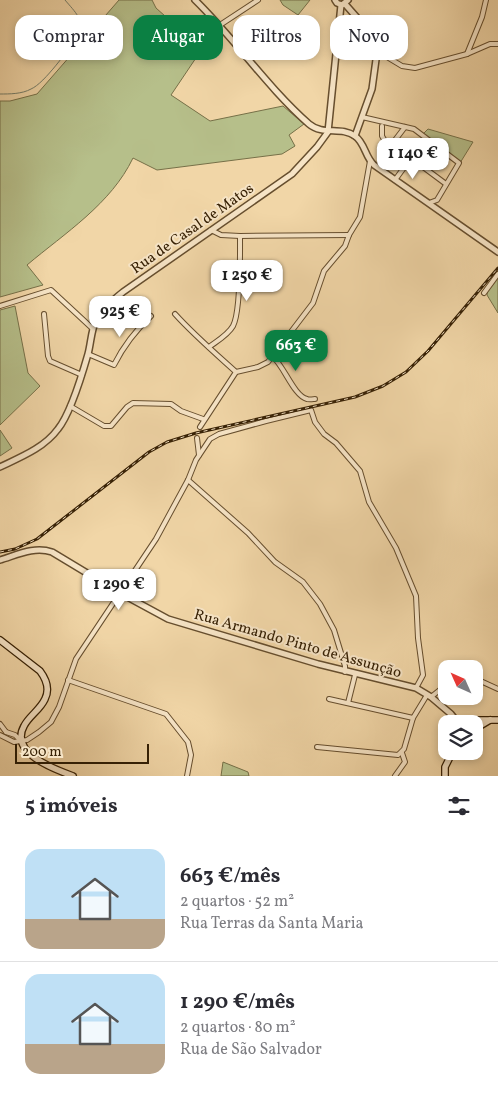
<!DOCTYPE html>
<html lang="pt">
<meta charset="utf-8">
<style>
body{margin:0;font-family:Vollkorn,serif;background:#f7f7f7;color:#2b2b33;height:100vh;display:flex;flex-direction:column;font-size:19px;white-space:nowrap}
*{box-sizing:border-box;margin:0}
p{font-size:16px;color:#7c7c81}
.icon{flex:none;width:28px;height:28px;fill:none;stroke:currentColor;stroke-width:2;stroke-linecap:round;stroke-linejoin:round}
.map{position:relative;height:776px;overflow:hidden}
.details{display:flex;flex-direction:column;background:#fff;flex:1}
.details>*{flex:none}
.top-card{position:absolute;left:15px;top:15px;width:469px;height:45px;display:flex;gap:10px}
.needle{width:32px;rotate:315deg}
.tools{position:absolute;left:438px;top:660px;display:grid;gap:10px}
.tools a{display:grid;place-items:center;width:45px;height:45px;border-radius:10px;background:#fff;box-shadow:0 2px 8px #0003;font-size:25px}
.scale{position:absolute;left:15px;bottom:12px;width:134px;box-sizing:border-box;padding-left:5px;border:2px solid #372105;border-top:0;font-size:14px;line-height:18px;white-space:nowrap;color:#372105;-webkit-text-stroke:4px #f6e4c6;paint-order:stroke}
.price{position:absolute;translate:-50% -42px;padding:0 11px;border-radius:10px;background:#fff;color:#222;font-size:16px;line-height:32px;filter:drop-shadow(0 1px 2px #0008)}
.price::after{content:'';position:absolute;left:50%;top:30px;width:15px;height:11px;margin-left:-8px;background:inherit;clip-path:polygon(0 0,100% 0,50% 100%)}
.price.active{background:#0b8043;color:#fff}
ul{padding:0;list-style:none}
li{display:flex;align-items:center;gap:15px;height:125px;padding:0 25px}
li+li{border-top:1px solid #e1e1e2}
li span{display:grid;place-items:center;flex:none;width:140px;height:100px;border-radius:15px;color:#555}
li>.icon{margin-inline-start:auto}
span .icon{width:60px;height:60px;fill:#fffc;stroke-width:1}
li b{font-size:21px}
h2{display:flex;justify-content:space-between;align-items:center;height:60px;padding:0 25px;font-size:21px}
.pill{padding:0 18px;border-radius:15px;background:#fff;box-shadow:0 2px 8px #0003;font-size:18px;line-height:45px}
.pill.active{background:#0b8043;color:#fff}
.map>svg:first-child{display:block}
</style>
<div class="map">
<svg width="498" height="776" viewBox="0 0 498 776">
<rect width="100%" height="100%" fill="#f1d6a7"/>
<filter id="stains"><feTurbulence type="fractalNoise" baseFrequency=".004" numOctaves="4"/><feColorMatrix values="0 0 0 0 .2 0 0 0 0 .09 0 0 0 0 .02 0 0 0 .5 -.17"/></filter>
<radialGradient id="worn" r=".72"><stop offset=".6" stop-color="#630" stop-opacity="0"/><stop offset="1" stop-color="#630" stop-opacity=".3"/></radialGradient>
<g fill="#b6bf8a" stroke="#767048">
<path d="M119 0H152L156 8 202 49 171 95 210 121 283 106 304 124 289 135 295 146 282 154 157 170 133 158C111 204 65 233 27 265L43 285 0 297V101H10L37 94Z"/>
<path d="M280 0H310L298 15 283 5Z"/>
<path d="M428 129 473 142 460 163 423 134Z"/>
<path d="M498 276V313L487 295 488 288Z"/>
<path d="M15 306 28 373 40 386 0 425V310Z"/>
<path d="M0 430 12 448 0 456Z"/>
<path d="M223 762 248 772 249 776H221Z"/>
</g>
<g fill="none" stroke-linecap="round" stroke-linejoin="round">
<path stroke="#737c69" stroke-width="1" d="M0 94C10 94 22 94 31 89 45 83 68 49 79 36 85 20 75 12 65 0"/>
<g stroke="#664e2e" stroke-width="6">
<g id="minor">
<path d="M220 25 258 0"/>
<path d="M377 51 402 66 415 68 467 54 490 44H498"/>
<path d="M467 54 482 17 486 0"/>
<path d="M362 117 414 129 459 163 437 200 429 203"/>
<path d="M382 126V136L389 148 405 127"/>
<path d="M395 180 411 158 446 184"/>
<path d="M211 230 221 235 240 236 349 235"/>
<path d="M484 293 498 274"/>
<path d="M0 306 51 290 93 329"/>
<path d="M44 314 48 356 50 361 82 375"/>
<path d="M175 314C194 335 215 353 236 372"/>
<path d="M209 347C217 341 228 335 233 326 241 311 240 256 240 236"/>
<path d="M88 354 114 365C123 347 136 330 151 316"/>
<path d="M273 357C284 366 294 396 307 399 308 400 314 399 315 399"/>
<path d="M70 406 104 426H111L127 407 133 403 171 404 181 411 203 419"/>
<path d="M200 427 236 372 258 367 268 362 313 303 324 271 345 246 349 235 360 217 370 161"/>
<path d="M197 438 199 455"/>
<path d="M188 480 248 533 275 562 303 582 320 604 334 630 345 666V672"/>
<path d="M474 678 498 689"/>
<path d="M68 680 166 714 188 742 191 755 187 776"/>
<path d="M431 697 446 685"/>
<path d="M329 699 413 718"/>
<path d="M348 703 355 675"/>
<path d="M0 724 6 732"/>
<path d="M6 732 15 735 21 741"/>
<path d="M0 735 14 742 27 740 39 732 51 722 59 707 76 659 156 539 188 480 196 460 210 439 219 434 266 421 311 410 315 422 324 434 336 443 360 471 369 502 396 548 416 596 418 638 423 675 416 688"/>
<path d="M317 747 398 755 404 749 413 718 427 695"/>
<path d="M395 776 405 762 402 753"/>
</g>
</g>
<g stroke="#664e2e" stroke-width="8">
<g id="tertiary">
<path d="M195 0C235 39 267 87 309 124 323 136 341 126 355 136 365 143 365 157 374 165L498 252"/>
<path d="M335 0 337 3 342 5 348 0"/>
<path d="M345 4 374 37 378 45 372 89 355 136"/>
<path d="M0 467C21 457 44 448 58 429 71 413 82 375 88 354 91 343 91 331 96 320 102 309 113 300 123 292L292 174 317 147 328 132 341 5"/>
<path d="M0 560C17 555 34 546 52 552L120 593 168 619 318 664 416 688 431 697 451 714 459 724"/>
</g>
</g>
<g stroke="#372105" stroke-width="8">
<g id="secondary">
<path d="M0 640 40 671C46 679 50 689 45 699 40 710 29 716 24 726 9 753 54 769 73 776"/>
<path d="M472 720H498"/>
<path d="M460 724 465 719H470L475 724 474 731"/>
<path d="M475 729 490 720"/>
<path d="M445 776V767L453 751"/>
</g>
</g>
<use href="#minor" stroke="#f6e4c6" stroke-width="4"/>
<use href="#tertiary" stroke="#f6e4c6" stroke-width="5"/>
<use href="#secondary" stroke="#f6e4c6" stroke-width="5.5"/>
<g stroke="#372105" stroke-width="3">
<path id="rail" d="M0 552 15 549 37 539 149 452 167 442 196 433 355 397 383 386 406 372 428 351 498 268"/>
</g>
<use href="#rail" stroke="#f6e4c6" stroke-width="1" stroke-dasharray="4" stroke-linecap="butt"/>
</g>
<g text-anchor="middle" stroke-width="4" stroke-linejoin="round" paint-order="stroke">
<g font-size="15" fill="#372105" stroke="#f6e4c6">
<text transform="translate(192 228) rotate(-35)" y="5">Rua de Casal de Matos</text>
<text transform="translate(298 643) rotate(16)" y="5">Rua Armando Pinto de Assunção</text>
</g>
</g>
<rect width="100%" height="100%" filter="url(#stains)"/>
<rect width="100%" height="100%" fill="url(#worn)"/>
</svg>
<div class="tools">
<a><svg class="needle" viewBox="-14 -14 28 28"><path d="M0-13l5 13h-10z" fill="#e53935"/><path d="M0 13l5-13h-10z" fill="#7c7c81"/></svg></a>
<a><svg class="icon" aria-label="layers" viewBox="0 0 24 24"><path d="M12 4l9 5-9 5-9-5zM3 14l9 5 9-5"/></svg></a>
</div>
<div class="scale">200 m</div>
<b class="price" style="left:413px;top:180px">1 140 €</b>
<b class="price" style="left:247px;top:302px">1 250 €</b>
<b class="price" style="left:120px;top:338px">925 €</b>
<b class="price active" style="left:296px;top:372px">663 €</b>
<b class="price" style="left:119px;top:611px">1 290 €</b>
<div class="top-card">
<a class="pill">Comprar</a>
<a class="pill active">Alugar</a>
<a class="pill">Filtros</a>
<a class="pill">Novo</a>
</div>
</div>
<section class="details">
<h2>5 imóveis<svg class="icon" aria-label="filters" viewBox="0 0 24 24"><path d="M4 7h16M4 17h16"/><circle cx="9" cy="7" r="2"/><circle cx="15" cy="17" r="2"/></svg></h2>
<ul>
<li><span style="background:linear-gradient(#bfe0f5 70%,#b9a48a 0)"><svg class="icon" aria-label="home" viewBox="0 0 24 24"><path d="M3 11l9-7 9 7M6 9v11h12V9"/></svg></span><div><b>663 €/mês</b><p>2 quartos · 52 m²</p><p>Rua Terras da Santa Maria</p></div></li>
<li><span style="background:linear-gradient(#bfe0f5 70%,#b9a48a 0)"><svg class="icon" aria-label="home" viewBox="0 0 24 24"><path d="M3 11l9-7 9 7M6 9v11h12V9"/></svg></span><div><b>1 290 €/mês</b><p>2 quartos · 80 m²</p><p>Rua de São Salvador</p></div></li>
</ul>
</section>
